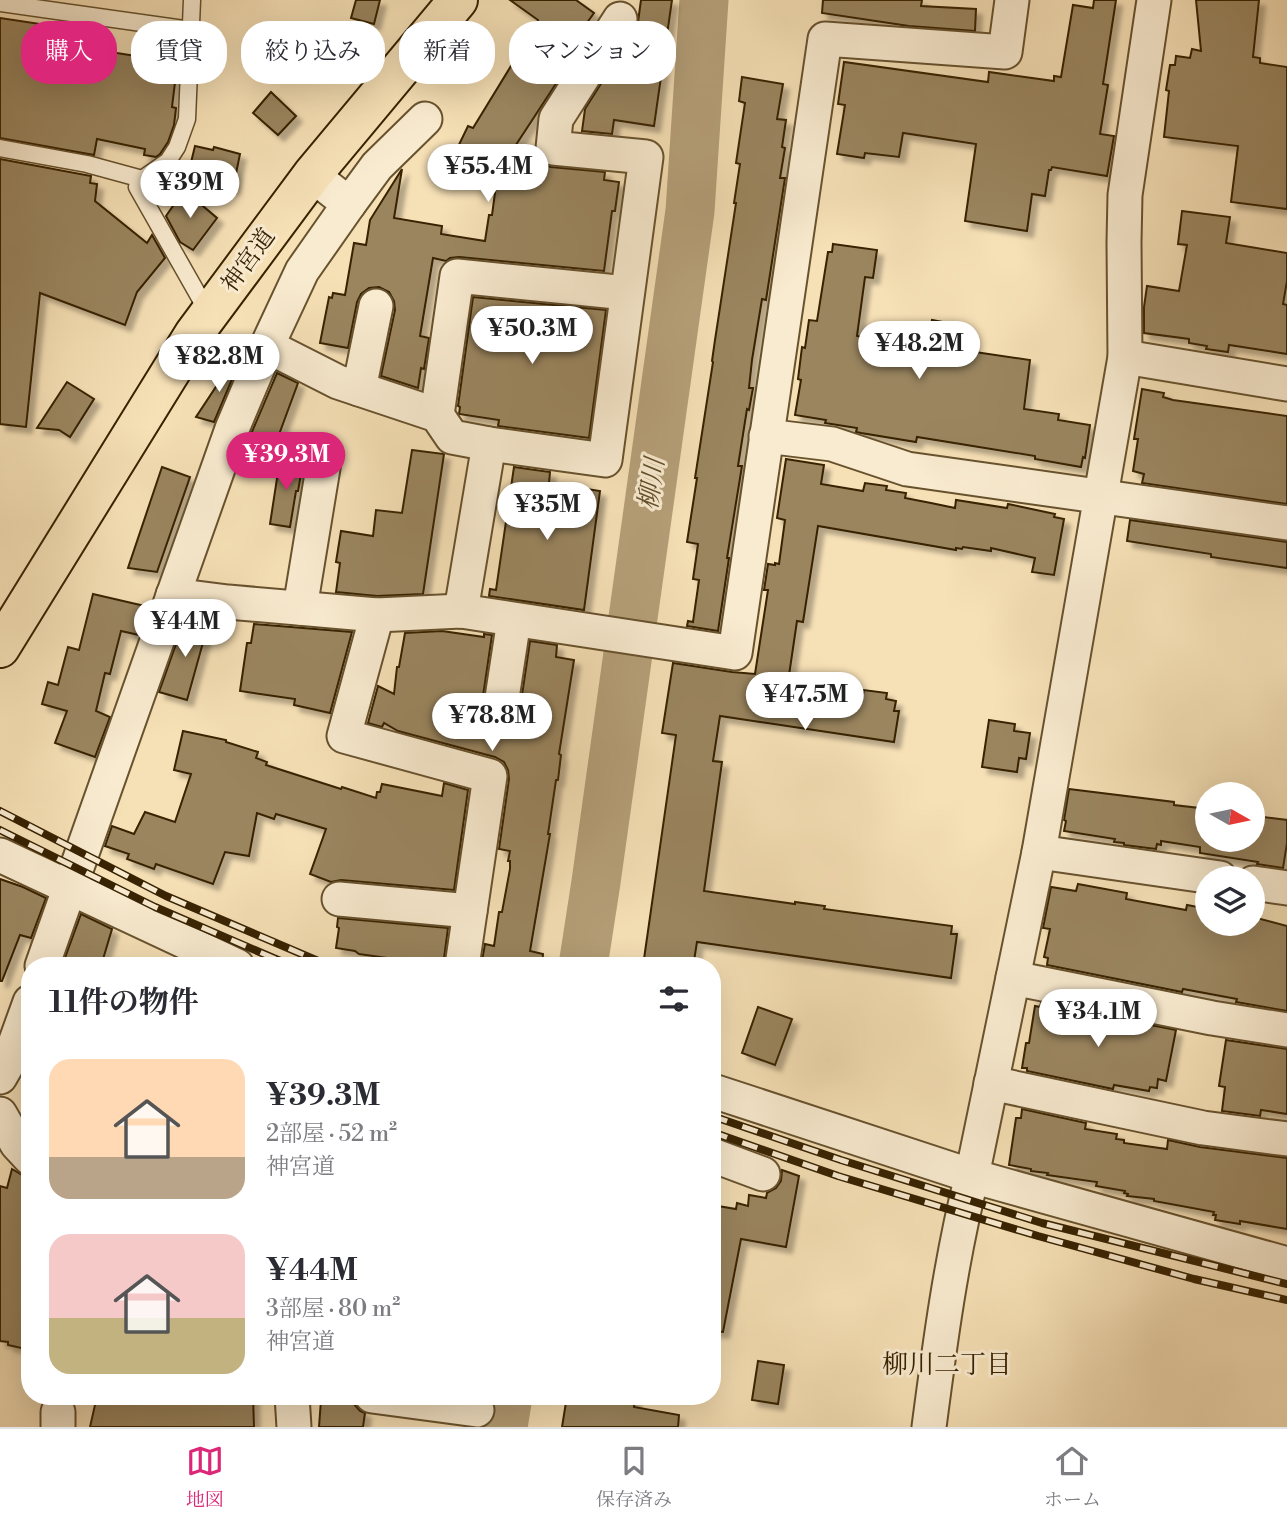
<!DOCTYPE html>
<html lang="ja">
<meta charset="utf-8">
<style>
body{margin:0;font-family:"Libre Bodoni","Noto Serif JP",serif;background:#f7f7f7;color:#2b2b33;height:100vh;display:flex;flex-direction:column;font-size:26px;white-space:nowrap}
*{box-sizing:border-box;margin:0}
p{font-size:23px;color:#7c7c81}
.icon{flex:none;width:38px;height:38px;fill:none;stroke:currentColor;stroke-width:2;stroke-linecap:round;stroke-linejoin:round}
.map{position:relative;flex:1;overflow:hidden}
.details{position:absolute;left:21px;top:957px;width:700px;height:448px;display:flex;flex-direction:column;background:#fff;border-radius:28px;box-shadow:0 7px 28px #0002}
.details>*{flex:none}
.top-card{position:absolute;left:21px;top:21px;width:700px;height:63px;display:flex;gap:14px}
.needle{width:46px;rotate:99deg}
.tools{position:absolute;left:1195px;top:782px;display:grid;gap:14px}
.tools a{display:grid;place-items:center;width:70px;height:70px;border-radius:50%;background:#fff;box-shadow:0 7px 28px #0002;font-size:35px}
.price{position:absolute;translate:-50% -60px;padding:0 16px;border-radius:24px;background:#fff;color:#222;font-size:23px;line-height:46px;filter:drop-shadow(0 2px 4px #0008)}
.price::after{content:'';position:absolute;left:50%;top:42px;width:21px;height:16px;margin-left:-10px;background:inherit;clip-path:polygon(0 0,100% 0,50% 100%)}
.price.selected{background:#db2777;color:#fff}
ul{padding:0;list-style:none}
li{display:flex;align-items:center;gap:21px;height:175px;padding:0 28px}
li span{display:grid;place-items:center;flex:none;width:196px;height:140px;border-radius:21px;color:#555}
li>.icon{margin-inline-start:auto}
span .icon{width:84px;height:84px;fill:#fffc;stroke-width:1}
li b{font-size:30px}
h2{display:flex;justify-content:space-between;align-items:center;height:84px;padding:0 28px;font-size:30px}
.pill{padding:0 24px;border-radius:28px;background:#fff;box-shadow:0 7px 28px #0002;font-size:24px;line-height:63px}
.pill.selected{background:#db2777;color:#fff}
.dock{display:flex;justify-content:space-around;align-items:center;height:98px;border-top:2px solid #e1e1e2;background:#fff;font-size:19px;color:#7c7c81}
.dock a{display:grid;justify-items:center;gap:4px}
.dock .selected{color:#db2777}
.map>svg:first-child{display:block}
</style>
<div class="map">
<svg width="1287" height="1427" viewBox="0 0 1287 1427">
<defs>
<filter id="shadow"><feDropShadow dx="6" dy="6" stdDeviation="2" flood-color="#0004"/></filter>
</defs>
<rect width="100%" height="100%" fill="#f6e0b6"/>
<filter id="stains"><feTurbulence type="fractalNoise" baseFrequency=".00286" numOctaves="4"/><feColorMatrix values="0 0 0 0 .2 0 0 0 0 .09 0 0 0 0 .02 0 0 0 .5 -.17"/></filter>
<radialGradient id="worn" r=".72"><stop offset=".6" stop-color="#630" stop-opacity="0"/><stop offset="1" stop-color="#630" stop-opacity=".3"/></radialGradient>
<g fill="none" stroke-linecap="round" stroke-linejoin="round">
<g stroke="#b59f78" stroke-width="49">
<path d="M583 966 596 882 690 211 704 0"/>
<path d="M503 1427 508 1396"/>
</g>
</g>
<g fill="#9a855f" stroke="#372201" stroke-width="2" filter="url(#shadow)">
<path d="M356 0H380L374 24 351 18Z"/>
<path d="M510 0H576L594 13 571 45 578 50 510 154 534 157 533 163 551 167 605 172 604 180 619 182 615 211H612L604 271 459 257 450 258 446 261 433 258 420 336 429 338 424 369 421 368 418 388 381 376 395 310 394 301 389 292 379 287 369 288 361 294 357 302 348 348 320 343 329 297 332 298 333 293 345 295 354 243 366 245 370 220 402 169 394 218 442 226 441 234 485 241 489 215H492L497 178 453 157 468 126 473 128 511 66 514 68 539 27 536 25 538 20Z"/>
<path d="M641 0H672L654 126 614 120 612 134 582 131 585 109 609 71 624 79 628 50 634 51Z"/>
<path d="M823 0H922L921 6 976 9 975 31 909 26 822 13Z"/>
<path d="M1094 0H1116L1103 84 1108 85 1100 134 1114 136 1107 176 1052 167 1051 170H1049L1045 196 1032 194 1027 231 965 221 976 144 903 133 899 157 865 153 864 158 837 154 845 105 838 104 844 62 988 82 989 72 1054 81V76L1061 77 1073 5 1093 8Z"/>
<path d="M1196 0H1259L1253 57 1260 58V63L1287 67V209L1231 202 1238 146 1164 137 1169 91 1166 90 1170 65H1175L1176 56 1190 58 1192 49 1201 51Z"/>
<path d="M0 18 107 34 104 51 155 59 157 47 179 50 172 107 176 108 174 125 168 142 160 154 156 157 144 155 145 149 97 139 94 155 0 138Z"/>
<path d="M742 77 783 84 777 119 786 120 782 147 785 148 780 178H785L766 300 762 299 752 360 749 388H753L749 410 747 409 738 466H742L727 558H729L718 631 687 626 688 621 693 622 699 580 693 579 698 544 687 542 697 478H695L713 362 712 361 715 340 736 203H734L740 164 736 163 745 103 739 101Z"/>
<path d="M271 92 296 116 278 135 253 113Z"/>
<path d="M195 146 213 150 214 147 240 154 233 188 187 179Z"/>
<path d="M0 159 91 176 90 183 97 184 95 201 147 243 152 235 165 258 137 292 125 325 40 293 26 427 0 424Z"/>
<path d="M184 190 217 218 193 250 180 242 166 216Z"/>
<path d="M1182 211 1230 217 1226 243 1287 253V281L1283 304 1287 305V354L1229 345 1228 352 1206 349 1207 346 1189 343V339L1144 333V307L1147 286 1179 291 1187 245 1178 244Z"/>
<path d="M833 244 877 250 873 278 865 277 857 336 927 345 932 320 953 324 948 348 1030 360 1024 409 1059 414 1058 420 1090 425 1085 458 1083 457 1081 467 1035 459V456L917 437 916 442 861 433 856 432 857 428 825 423 826 420 795 415 801 380 798 379 802 347 805 348 809 320 817 321 828 252H832Z"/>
<path d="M473 297 606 310 589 438 498 426 499 420 459 414 460 407 458 406Z"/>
<path d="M237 355 241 358 214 422 196 417Z"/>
<path d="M277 373 298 383 274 448 251 434Z"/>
<path d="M67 382 94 399 70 437 59 430 37 428Z"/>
<path d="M1142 389 1164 393 1163 397 1173 400 1287 416V504L1142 483 1144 474 1133 471 1138 439H1134Z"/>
<path d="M412 450 444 454 423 594 377 596 336 592 340 563 336 562 341 531 373 536 376 510 402 513Z"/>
<path d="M280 459 303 463 298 491H296L290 527 270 524Z"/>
<path d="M786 459 824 465 821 484 863 491 865 483 887 486 886 490 906 493 905 498 931 503 955 508 956 500 1007 508 1008 504 1055 514 1054 517 1064 519 1054 575 1032 572 1035 558 991 548V551L963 547 962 549 956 548V550L818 526 803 622 797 621 788 682 863 694 864 690 887 693 886 699 896 701 894 711H899L894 742 720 716 713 761 722 762 704 891 795 904V902L825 906 824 909 952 926 951 934H957L951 978 697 942 694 961 683 964 644 959 676 735 662 733 673 663 732 672 755 674 768 590H764L768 564 775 565V563L779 564 785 520 777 518Z"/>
<path d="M162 467 190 477 157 572 128 568Z"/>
<path d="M514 467 550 472 549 483 600 491 584 610 489 596 490 589 496 590Z"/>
<path d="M1130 520 1287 542V568L1211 557V554L1127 541Z"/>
<path d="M93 594 149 607 139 635 121 631 110 674 105 673 96 711 110 717 95 757 55 743 67 711 42 704 48 682 58 685 68 647 79 650Z"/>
<path d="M186 616 209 621 187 700 159 692Z"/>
<path d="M254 624 352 632 330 713 294 705 295 699 240 691 247 643H251Z"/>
<path d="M442 631 484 637V634L492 635 483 696 484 706 491 713 498 717 510 716 517 709 521 702 530 641 557 645 556 657 574 660 559 754 561 755 558 780H556L548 834H550L530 951 543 954 542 966H481L485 944 494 946 499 912H502L510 869V861H508L510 851 499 849 509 779 508 770 504 762 495 757 398 731 384 723 382 727 368 723 378 686 394 694 397 667H399L405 633Z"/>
<path d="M989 720 1015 724 1014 731 1030 733 1026 759 1019 758 1017 772 982 767Z"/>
<path d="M183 731 226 740V742L258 752 256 758 267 762 266 765 341 789 342 787 376 798 377 792H380L382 784 442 796 444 783 468 790 454 890 341 880 331 882 310 874 326 829 276 814 274 819 257 813 249 856 225 852 213 884 156 864 154 869 127 859 129 854 105 846 112 826 134 834 145 812 175 822 191 774 174 770Z"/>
<path d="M1069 789 1174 802V805L1208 809V840H1253V817L1263 819 1264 817 1287 820V843L1283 868 1257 864 1258 862 1200 853V847L1161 841V845L1157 844 1156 849 1124 845V843L1114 842 1115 839 1064 831 1066 821 1064 820Z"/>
<path d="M0 879 23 887 46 898 31 938 20 935 2 981H0Z"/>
<path d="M1078 884 1127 893 1126 899 1186 910 1187 905 1208 909V924H1253V917L1287 926V1011L1236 1002 1237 999 1183 989 1182 992 1047 965 1048 958 1044 957 1050 929 1043 928 1051 887 1076 891Z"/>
<path d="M81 914 112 929 101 966H62Z"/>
<path d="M338 918 448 928 443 966H394L395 959 359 954 355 951 336 948 339 928 337 927Z"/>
<path d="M1041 1003 1176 1030 1166 1081 1158 1079 1157 1088 1150 1087 1149 1091 1114 1085 1113 1089 1027 1071V1068H1022L1026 1043H1029L1035 1006 1040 1007Z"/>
<path d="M758 1007 792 1019 775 1065 742 1053Z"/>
<path d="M1226 1040 1287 1049V1114L1261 1110 1260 1116 1222 1111 1225 1087 1219 1086Z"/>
<path d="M1022 1109 1086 1123 1085 1129 1117 1134 1116 1139 1124 1140V1143L1167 1149 1168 1140 1200 1147 1287 1158V1229L1240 1221V1224L1215 1220 1216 1215H1213L1214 1212 1154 1201V1199L1127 1196 1128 1194 1124 1193 1125 1191 1096 1186 1097 1182 1047 1175 1048 1173 1031 1171V1169L1009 1165 1016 1118H1021Z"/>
<path d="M12 1169 24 1176 30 1177V1350L8 1345V1342L0 1341V1186L7 1188Z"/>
<path d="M782 1170 799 1176 786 1247 741 1239 723 1332 712 1331V1205L736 1209 737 1203 748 1206 749 1195 766 1198 767 1193 776 1188 781 1181Z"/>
<path d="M758 1361 784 1365 778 1404 752 1400Z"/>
<path d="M97 1396H253L254 1427H90Z"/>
<path d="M567 1396H635L634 1407 679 1415 678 1427H562Z"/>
<path d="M321 1400 354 1404 360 1411 365 1413 363 1427H319Z"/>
</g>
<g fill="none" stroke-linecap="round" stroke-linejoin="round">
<g stroke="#67522e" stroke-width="19">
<g id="service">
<path d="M0 3 191 30"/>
<path d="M0 148 87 164 142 179 168 161 177 147 187 119 192 0"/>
<path d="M142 179 137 187 209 314"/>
</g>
</g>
<g stroke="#67522e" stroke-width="37">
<g id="minor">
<path d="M349 204 377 166 425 119"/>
<path d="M267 346 338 382 437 415 452 437 489 444"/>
<path d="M1125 357 1287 384"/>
<path d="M359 389 376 306"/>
<path d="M437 415 457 276 627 293"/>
<path d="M766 436 832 444 907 469 1287 523"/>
<path d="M173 595 228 602 377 615 461 611 735 653 825 39 1005 52 1012 0"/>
<path d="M300 608 324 462"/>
<path d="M461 611 489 444 605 460 646 157 553 148 556 119 620 19"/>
<path d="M377 615 344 736 490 776 462 966"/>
<path d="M502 698 514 620"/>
<path d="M1039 852 1220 878"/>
<path d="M0 855 237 966"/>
<path d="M1253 883 1287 888"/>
<path d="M339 899 470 911"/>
<path d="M42 966 232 429 267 346 302 271 349 204 312 175"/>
<path d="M1013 978 1212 1018 1287 1030"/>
<path d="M0 1077 8 1063 30 1002"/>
<path d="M991 1083 1203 1128 1287 1139"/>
<path d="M712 1094 713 1091 972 1176 1287 1264"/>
<path d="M0 1114 17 1144 30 1158"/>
<path d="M712 1155 763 1174"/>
<path d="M292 1396 294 1427"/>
<path d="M372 1396 477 1410"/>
<path d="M58 1427V1412"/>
<path d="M929 1427C940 1343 951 1259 972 1176L1039 852 1125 357 1124 242 1125 195 1154 0"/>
</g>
</g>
<g stroke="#372201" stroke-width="42">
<path id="primary" d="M0 648 194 334 312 175 458 0"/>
</g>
<use href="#service" stroke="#f9ebd0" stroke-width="16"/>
<use href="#minor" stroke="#f9ebd0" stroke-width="33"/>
<use href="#primary" stroke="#f6e0b6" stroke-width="38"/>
<g stroke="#372201" stroke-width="8">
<g id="rail">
<path d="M0 811 166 896 330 966"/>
<path d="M0 830 155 907 292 966"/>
<path d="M712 1116 841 1160 1042 1223 1287 1284"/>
<path d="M712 1132 838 1176 1038 1236 1194 1279 1287 1300"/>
</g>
</g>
<use href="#rail" stroke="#f9ebd0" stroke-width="5" stroke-dasharray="16" stroke-linecap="butt"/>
</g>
<g text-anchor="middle" stroke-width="6" stroke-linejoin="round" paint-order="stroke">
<g font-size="24" fill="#372201" stroke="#f9ebd0">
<text transform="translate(248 260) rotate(-54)" y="8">神宮道</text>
</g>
<g font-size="26" font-style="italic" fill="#634e2b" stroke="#f9ebd0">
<text transform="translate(651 484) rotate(-82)" y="9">柳川</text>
</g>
<g font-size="26" fill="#372201" stroke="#f9ebd0">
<text x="947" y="1373">柳川二丁目</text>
</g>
</g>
<rect width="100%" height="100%" filter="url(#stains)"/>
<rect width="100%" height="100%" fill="url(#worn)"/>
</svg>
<div class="tools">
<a><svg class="needle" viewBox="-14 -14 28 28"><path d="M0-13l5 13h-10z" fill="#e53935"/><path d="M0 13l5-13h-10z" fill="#7c7c81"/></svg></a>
<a><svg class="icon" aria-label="layers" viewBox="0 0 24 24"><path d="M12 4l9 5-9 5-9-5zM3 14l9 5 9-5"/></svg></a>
</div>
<b class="price" style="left:488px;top:204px">¥55.4M</b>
<b class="price" style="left:190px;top:220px">¥39M</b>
<b class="price" style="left:532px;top:366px">¥50.3M</b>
<b class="price" style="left:919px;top:381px">¥48.2M</b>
<b class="price" style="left:219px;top:394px">¥82.8M</b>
<b class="price selected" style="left:286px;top:492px">¥39.3M</b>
<b class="price" style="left:547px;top:542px">¥35M</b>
<b class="price" style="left:185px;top:659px">¥44M</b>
<b class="price" style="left:805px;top:732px">¥47.5M</b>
<b class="price" style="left:492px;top:753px">¥78.8M</b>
<b class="price" style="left:1098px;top:1049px">¥34.1M</b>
<div class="top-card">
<a class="pill selected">購入</a>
<a class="pill">賃貸</a>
<a class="pill">絞り込み</a>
<a class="pill">新着</a>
<a class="pill">マンション</a>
</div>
<section class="details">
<h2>11件の物件<svg class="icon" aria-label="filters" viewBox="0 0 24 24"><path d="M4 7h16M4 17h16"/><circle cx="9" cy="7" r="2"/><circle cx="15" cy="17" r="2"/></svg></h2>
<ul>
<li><span style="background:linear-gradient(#ffd9b3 70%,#b9a48a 0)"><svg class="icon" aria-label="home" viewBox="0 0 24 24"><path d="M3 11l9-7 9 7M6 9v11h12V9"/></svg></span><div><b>¥39.3M</b><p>2部屋 · 52 m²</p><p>神宮道</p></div></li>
<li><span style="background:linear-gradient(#f6c9c9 60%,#c2b280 0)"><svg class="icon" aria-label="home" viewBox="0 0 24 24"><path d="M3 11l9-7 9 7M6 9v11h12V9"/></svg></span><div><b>¥44M</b><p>3部屋 · 80 m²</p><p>神宮道</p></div></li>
</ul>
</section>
</div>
<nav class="dock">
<a class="selected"><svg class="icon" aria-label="map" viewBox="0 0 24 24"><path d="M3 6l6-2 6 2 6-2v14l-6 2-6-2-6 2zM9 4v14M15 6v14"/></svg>地図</a>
<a><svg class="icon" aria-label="saved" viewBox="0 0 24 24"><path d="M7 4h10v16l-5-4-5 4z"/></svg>保存済み</a>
<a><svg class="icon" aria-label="home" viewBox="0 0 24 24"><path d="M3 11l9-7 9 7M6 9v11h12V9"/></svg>ホーム</a>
</nav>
